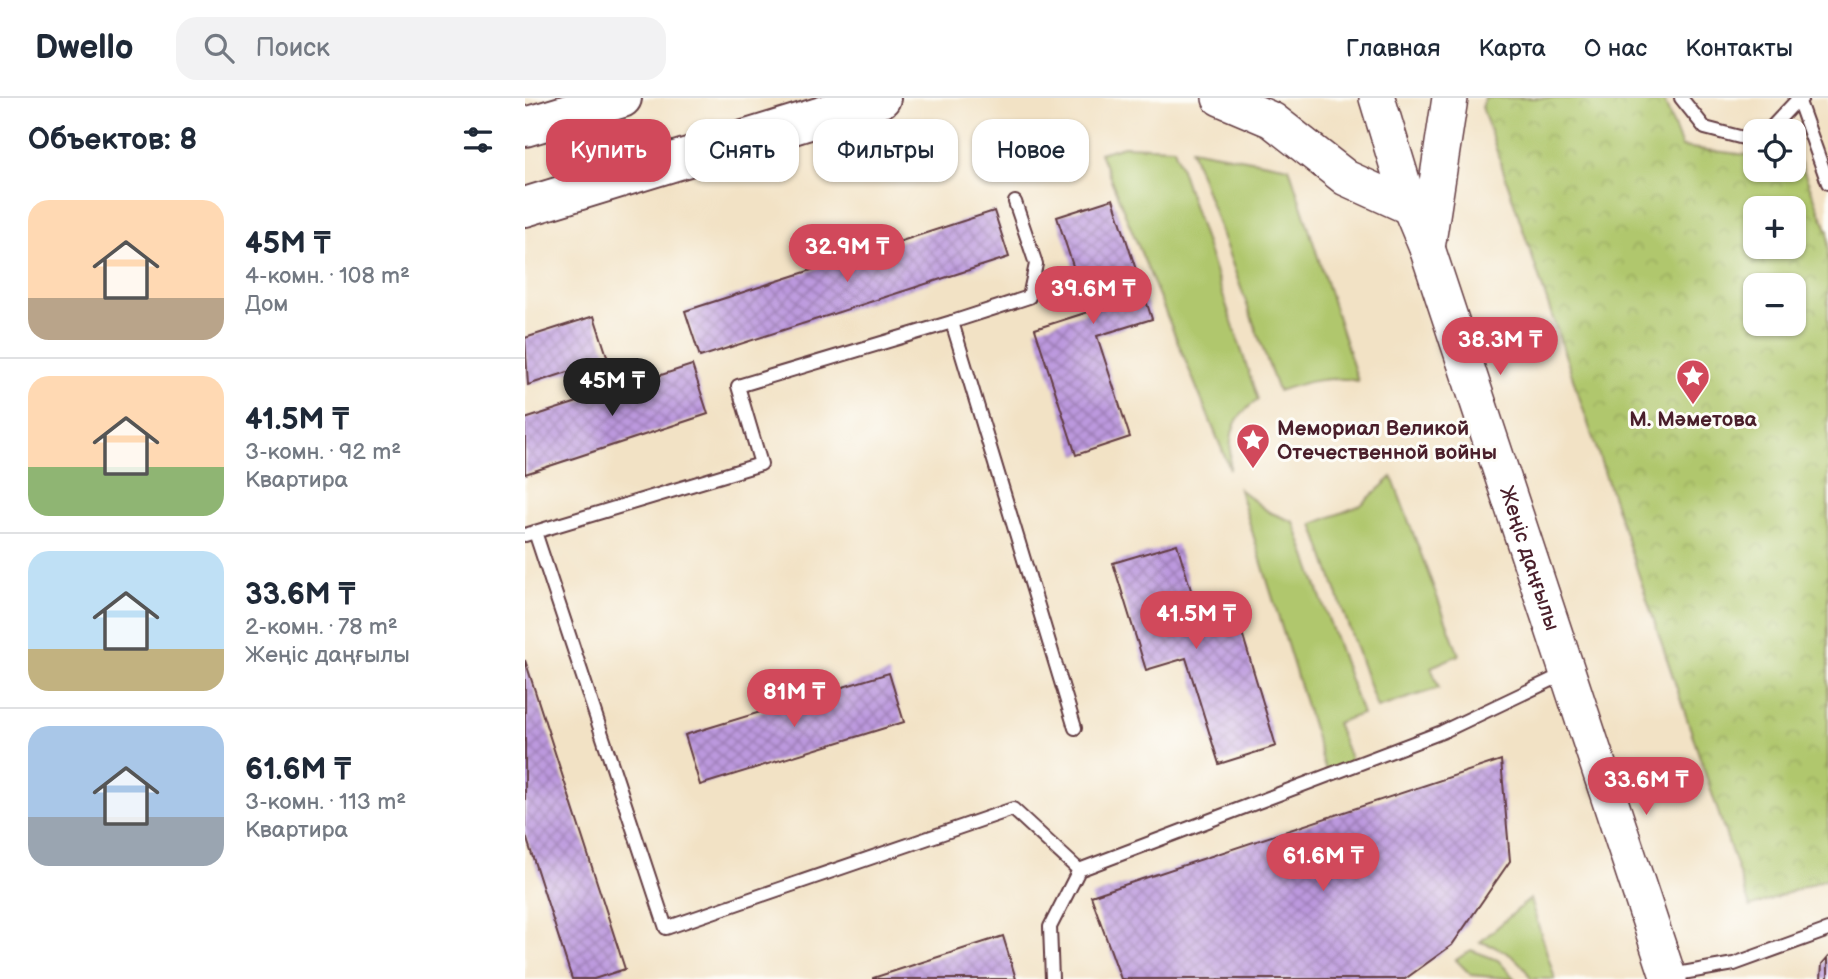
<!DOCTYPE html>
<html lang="ru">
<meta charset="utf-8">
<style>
body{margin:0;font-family:"Balsamiq Sans",sans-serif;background:#f2f2f3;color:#1f2937;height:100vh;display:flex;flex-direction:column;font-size:26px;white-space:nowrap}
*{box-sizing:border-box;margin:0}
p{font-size:23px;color:#747a83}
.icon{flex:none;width:38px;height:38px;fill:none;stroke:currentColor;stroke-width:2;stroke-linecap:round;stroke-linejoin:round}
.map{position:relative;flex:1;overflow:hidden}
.drawer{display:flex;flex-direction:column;background:#fff;width:525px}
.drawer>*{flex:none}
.banner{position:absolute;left:21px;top:21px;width:665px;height:63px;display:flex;gap:14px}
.buttons{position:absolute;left:1218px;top:21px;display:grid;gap:14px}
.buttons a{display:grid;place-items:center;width:63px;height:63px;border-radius:14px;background:#fff;box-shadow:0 2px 5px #0004;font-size:35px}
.price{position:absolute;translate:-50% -60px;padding:0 16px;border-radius:24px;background:#d1495b;color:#fff;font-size:23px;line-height:46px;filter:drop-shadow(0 2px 4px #0008)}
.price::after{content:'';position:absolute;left:50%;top:42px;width:21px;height:16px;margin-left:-10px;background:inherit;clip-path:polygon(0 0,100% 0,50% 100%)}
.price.selected{background:#222;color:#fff}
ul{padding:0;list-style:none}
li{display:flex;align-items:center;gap:21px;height:175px;padding:0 28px}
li+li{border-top:2px solid #e0e1e3}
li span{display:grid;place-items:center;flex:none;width:196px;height:140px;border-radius:21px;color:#555}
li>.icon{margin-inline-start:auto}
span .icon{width:84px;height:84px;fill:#fffc;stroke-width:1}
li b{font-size:30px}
h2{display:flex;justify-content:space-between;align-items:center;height:84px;padding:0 28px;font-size:30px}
.pill{padding:0 24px;border-radius:21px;background:#fff;box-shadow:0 2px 5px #0004;font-size:24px;line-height:63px}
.pill.selected{background:#d1495b;color:#fff}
header{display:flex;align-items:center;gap:42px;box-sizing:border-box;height:98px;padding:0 35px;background:#fff;border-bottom:2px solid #e0e1e3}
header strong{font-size:33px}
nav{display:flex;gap:38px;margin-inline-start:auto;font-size:24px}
.search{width:490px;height:63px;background:#f2f2f3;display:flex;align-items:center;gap:18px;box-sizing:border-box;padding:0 24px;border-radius:21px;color:#747a83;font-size:26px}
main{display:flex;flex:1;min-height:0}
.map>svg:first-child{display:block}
</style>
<header>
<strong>Dwello</strong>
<div class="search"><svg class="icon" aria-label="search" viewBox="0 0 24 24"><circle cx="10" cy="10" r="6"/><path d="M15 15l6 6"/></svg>Поиск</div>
<nav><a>Главная</a><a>Карта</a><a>О нас</a><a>Контакты</a></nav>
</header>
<main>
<section class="drawer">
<h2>Объектов: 8<svg class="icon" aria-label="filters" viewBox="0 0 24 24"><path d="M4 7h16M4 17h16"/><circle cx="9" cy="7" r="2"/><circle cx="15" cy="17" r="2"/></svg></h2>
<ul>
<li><span style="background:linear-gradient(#ffd9b3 70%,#b9a48a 0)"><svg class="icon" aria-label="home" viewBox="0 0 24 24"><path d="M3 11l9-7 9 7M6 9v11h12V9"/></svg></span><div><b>45M ₸</b><p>4-комн. · 108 m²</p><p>Дом</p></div></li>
<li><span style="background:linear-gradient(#ffd9b3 65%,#8fb573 0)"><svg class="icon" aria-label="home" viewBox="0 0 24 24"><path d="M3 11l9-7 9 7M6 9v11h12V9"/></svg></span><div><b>41.5M ₸</b><p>3-комн. · 92 m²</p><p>Квартира</p></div></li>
<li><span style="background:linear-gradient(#bfe0f5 70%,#c2b280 0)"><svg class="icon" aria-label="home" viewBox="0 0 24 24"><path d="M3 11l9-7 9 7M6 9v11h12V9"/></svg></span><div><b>33.6M ₸</b><p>2-комн. · 78 m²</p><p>Жеңіс даңғылы</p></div></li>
<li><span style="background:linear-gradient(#a9c7e8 65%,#9aa5b1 0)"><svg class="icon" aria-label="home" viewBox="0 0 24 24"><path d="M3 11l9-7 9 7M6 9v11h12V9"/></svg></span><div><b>61.6M ₸</b><p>3-комн. · 113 m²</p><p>Квартира</p></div></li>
</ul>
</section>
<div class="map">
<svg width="1303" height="881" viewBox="0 0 1303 881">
<defs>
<pattern id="park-crowns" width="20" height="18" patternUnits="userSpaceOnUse" patternTransform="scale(1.75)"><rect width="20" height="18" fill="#b0c76d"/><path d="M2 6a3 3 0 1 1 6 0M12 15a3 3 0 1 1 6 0" fill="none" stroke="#99aa5f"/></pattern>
<pattern id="building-cross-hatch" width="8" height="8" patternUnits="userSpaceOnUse" patternTransform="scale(1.75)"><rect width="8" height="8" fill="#bc99de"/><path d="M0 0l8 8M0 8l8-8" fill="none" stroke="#9b7cb4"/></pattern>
</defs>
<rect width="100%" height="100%" fill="#fdfcf7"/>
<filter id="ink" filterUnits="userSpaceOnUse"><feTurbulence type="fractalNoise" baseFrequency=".0143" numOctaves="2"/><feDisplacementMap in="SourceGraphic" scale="14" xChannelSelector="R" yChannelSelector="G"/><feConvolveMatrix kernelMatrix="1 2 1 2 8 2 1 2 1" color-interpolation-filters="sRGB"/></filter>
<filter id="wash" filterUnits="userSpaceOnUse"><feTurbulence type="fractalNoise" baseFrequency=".00686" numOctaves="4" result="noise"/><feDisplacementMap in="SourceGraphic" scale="28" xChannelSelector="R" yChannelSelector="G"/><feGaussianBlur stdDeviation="1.57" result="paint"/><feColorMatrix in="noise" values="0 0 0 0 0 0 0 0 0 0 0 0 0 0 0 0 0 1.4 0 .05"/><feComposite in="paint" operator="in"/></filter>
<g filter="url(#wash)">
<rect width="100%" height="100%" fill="#f2e2c5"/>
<g fill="#b0c76d" stroke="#7d734c" stroke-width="2">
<path d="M599 48 649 50 733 302C703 322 706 337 705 371L575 55Z"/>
<path d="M666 51 764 69 833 283C806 277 780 284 753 293Z"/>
<path d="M867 379 934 557 906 569 914 590 852 610 788 426 836 407Z"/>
<path d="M714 391 744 414 769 424 837 616 811 625 829 670 802 676Z"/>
<path d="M1005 801 1030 881H1006C995 859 977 850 955 844Z"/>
<path d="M946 852 973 862 990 881 946 877 931 862Z"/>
</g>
<path fill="url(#park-crowns)" stroke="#7d734c" stroke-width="2" fill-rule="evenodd" d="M960 0H1138L1157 49 1230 58V72H1269V63L1275 64 1303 134V780L1225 809 957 9ZM1230 110H1269V149H1230ZM1230 187H1269V226H1230Z"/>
<g id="blocks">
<g fill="url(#building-cross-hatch)">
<path d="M588 101 627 221 572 238 605 339 551 357 510 231 563 214 532 119Z"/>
<path d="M469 113 484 159 175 259 160 213Z"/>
<path d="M69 218 83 261 3 287 0 240Z"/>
<path d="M167 267 183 316 0 376V321Z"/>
<path d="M652 446 680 538 715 528 751 648 694 666 661 560 621 572 588 465Z"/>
<path d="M0 562 100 871 69 881H47L0 735Z"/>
<path d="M364 575 379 624 175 687 160 637Z"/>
<path d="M976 662 985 763 927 847 880 881H596L566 798Z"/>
<path d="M478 838 491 881H348V880Z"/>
<path d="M1303 859V881H1296L1297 866Z"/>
</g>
</g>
</g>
<g filter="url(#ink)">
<use href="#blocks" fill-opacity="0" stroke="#633c42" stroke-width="2"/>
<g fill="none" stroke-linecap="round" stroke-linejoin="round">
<g stroke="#633c42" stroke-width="16">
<g id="lane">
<path d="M1156 0 1180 30 1230 43"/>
<path d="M1277 0 1273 1 1303 85"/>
<path d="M1243 33 1273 1"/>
<path d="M427 224 504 199 511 166 490 104"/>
<path d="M10 434 141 830 488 711 554 772"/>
<path d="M0 437 236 366 213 288 427 224 550 630"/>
<path d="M1146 877 1209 866 1303 832"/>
<path d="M527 881 525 829 554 772 917 634 1039 576"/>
</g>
</g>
<g stroke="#633c42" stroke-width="38">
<g id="secondary">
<path d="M695 0 747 22 821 80 885 109"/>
<path id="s1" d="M852 0 885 109 902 150 1144 881"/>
<path d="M902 150 925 0"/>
</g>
</g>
<g stroke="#633c42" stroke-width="42">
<g id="primary">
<path d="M0 29 97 0"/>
<path d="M0 109 356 0"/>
</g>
</g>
<path stroke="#633c42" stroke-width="4.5" stroke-dasharray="2 5" stroke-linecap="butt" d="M475 63 483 85"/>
<use href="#lane" stroke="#fff" stroke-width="12"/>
<use href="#secondary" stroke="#fff" stroke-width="35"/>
<use href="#primary" stroke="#fff" stroke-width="38"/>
</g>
</g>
<defs>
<g id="sight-pin" transform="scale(1.75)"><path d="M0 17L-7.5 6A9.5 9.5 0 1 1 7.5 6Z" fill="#d1495b" stroke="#fdfcf7"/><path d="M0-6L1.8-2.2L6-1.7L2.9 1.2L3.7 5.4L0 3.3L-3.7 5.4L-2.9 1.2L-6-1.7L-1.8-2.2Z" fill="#fff"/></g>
</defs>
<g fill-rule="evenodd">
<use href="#sight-pin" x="1168" y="278"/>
<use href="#sight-pin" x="728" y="342"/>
</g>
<g text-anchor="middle" stroke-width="6" stroke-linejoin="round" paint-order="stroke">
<g font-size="21" font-weight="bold" fill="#4a1f2b" stroke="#fdfcf7">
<text x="1168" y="328">М. Мәметова</text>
<text x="752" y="337" text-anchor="start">Мемориал Великой<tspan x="752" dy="24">Отечественной войны</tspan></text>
</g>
<g font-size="21" fill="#4a1f2b" stroke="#fdfcf7">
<text dy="7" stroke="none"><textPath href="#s1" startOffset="485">Жеңіс даңғылы</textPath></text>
</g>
</g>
</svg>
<div class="buttons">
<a><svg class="icon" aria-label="locate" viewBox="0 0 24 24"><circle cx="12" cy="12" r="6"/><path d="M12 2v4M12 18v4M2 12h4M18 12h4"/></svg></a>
<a>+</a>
<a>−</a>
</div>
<b class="price" style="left:322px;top:186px">32.9M ₸</b>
<b class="price" style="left:568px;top:228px">39.6M ₸</b>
<b class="price" style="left:975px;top:279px">38.3M ₸</b>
<b class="price selected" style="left:87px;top:320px">45M ₸</b>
<b class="price" style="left:671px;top:553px">41.5M ₸</b>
<b class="price" style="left:269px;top:631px">81M ₸</b>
<b class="price" style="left:1121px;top:719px">33.6M ₸</b>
<b class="price" style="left:798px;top:795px">61.6M ₸</b>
<div class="banner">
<a class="pill selected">Купить</a>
<a class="pill">Снять</a>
<a class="pill">Фильтры</a>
<a class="pill">Новое</a>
</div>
</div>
</main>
